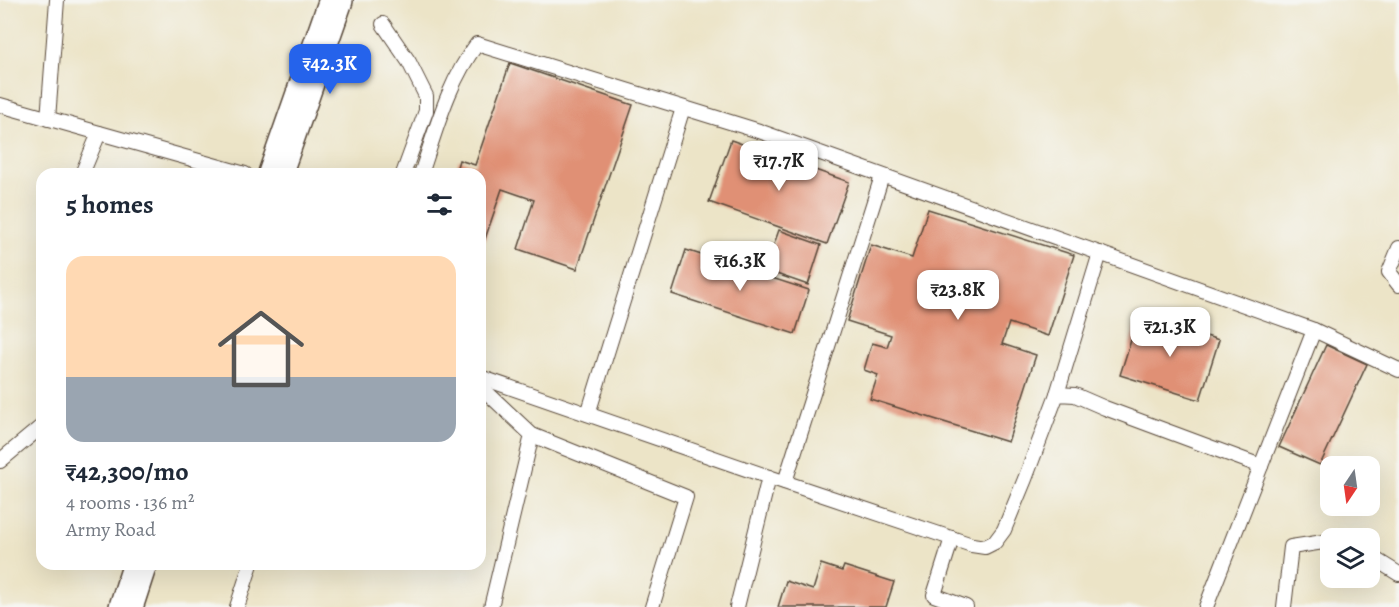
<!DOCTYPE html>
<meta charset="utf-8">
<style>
body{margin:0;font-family:Alegreya,serif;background:#f6f6f7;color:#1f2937;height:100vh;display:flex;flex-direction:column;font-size:22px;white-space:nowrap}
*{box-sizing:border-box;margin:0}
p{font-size:20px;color:#747a83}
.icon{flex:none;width:33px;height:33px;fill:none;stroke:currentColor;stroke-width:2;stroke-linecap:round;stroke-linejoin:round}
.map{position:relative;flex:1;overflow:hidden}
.details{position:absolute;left:36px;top:168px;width:450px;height:402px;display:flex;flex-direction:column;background:#fff;border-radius:18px;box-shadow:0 6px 24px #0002}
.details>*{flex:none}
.needle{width:39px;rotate:193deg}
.buttons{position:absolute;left:1320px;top:456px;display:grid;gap:12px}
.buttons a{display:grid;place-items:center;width:60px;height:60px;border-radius:12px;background:#fff;box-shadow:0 6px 24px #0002;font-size:30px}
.price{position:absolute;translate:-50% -51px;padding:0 14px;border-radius:12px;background:#fff;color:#222;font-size:20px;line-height:39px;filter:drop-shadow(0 2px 3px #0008)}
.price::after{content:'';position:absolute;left:50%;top:36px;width:18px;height:14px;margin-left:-9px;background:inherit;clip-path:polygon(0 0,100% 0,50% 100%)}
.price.active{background:#2563eb;color:#fff}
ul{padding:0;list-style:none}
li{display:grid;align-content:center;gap:12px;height:318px;padding:0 30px}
li span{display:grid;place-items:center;height:186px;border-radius:18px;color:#555}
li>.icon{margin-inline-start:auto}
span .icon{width:108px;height:108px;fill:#fffc;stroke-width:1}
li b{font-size:26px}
h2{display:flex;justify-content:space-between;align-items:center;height:72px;padding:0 30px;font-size:26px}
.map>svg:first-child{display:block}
</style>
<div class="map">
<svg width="1399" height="607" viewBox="0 0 1399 607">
<rect width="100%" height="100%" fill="#f6f6f2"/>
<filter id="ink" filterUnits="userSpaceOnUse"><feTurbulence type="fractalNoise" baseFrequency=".0167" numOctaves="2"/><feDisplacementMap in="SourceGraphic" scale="12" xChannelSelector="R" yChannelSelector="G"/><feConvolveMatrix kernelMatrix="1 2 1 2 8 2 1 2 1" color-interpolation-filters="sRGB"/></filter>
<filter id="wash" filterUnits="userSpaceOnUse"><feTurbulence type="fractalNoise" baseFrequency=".008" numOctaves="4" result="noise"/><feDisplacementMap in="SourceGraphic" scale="24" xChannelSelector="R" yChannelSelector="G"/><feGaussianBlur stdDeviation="1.35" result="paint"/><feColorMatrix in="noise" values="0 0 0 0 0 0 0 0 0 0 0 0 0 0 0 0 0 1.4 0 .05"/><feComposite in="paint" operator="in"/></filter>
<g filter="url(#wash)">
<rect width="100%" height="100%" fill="#ece4c7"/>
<g id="blocks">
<g fill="#e09075">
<path d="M510 63 633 105 577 269 518 249 534 200 502 189 485 239 480 237V174H455L459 160 475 165Z"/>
<path d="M731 140 849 182 827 244 709 202Z"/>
<path d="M928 209 1074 255 1048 336 1009 323 1002 344 1036 355 1008 442 870 399 878 375 864 370 872 343 887 347 891 335 847 321 871 245 912 258Z"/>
<path d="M779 230 821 245 808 285 765 270Z"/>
<path d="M686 250 809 290 795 334 672 294Z"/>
<path d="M1139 315 1219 340 1200 400 1120 375Z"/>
<path d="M1326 345 1367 364 1320 465 1279 447Z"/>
<path d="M821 564 842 571 844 566 894 582 886 607H778L786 581 813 590Z"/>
</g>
</g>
</g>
<g filter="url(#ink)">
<use href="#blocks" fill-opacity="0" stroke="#564637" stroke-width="1.5"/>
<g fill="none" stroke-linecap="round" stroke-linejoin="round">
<g stroke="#564637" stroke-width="16">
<g id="service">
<path d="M383 24 409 62 426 96V111L403 174"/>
<path d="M0 105 245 174"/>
<path d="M48 119 57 0"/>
<path d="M82 174 99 133"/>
<path d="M421 174C436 130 448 82 477 44L759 131 1314 330 1206 607"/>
<path d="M1399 248 1389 272 1399 285"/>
<path d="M1314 330 1399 370"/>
<path d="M480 377 769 477 972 545 985 547 995 542 1004 530 1025 479 1057 394 1075 395 1105 408 1261 466"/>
<path d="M480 386 532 435 686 497 652 607"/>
<path d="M1057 394 1100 253"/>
<path d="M588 414 683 108"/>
<path d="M0 461 42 426"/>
<path d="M785 482 882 176"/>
<path d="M952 538 934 595 966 607"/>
<path d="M1370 556 1399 574"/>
<path d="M237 607 251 564"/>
<path d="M491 607 532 435"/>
<path d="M737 607 769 477"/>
<path d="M1284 607 1291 547 1330 541"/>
</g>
</g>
<g stroke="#564637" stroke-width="36">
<g id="tertiary">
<path d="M275 174 336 0"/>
<path d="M126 607 140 564"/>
</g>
</g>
<use href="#service" stroke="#fff" stroke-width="14"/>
<use href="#tertiary" stroke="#fff" stroke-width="33"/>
</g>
</g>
</svg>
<div class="buttons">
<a><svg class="needle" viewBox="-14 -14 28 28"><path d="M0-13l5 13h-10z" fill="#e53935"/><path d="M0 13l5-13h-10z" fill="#747a83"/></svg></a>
<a><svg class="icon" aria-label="layers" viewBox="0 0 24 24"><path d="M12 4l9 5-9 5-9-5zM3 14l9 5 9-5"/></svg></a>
</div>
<b class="price active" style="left:330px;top:95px">₹42.3K</b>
<b class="price" style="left:779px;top:192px">₹17.7K</b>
<b class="price" style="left:740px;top:292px">₹16.3K</b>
<b class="price" style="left:958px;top:321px">₹23.8K</b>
<b class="price" style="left:1170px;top:358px">₹21.3K</b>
<section class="details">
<h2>5 homes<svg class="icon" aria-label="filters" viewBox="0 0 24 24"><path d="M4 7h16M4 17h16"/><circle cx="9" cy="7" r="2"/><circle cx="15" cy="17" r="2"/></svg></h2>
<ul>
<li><span style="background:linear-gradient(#ffd9b3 65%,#9aa5b1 0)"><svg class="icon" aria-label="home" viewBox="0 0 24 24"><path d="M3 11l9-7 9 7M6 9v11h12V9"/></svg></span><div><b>₹42,300/mo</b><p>4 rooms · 136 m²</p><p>Army Road</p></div></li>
</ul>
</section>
</div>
